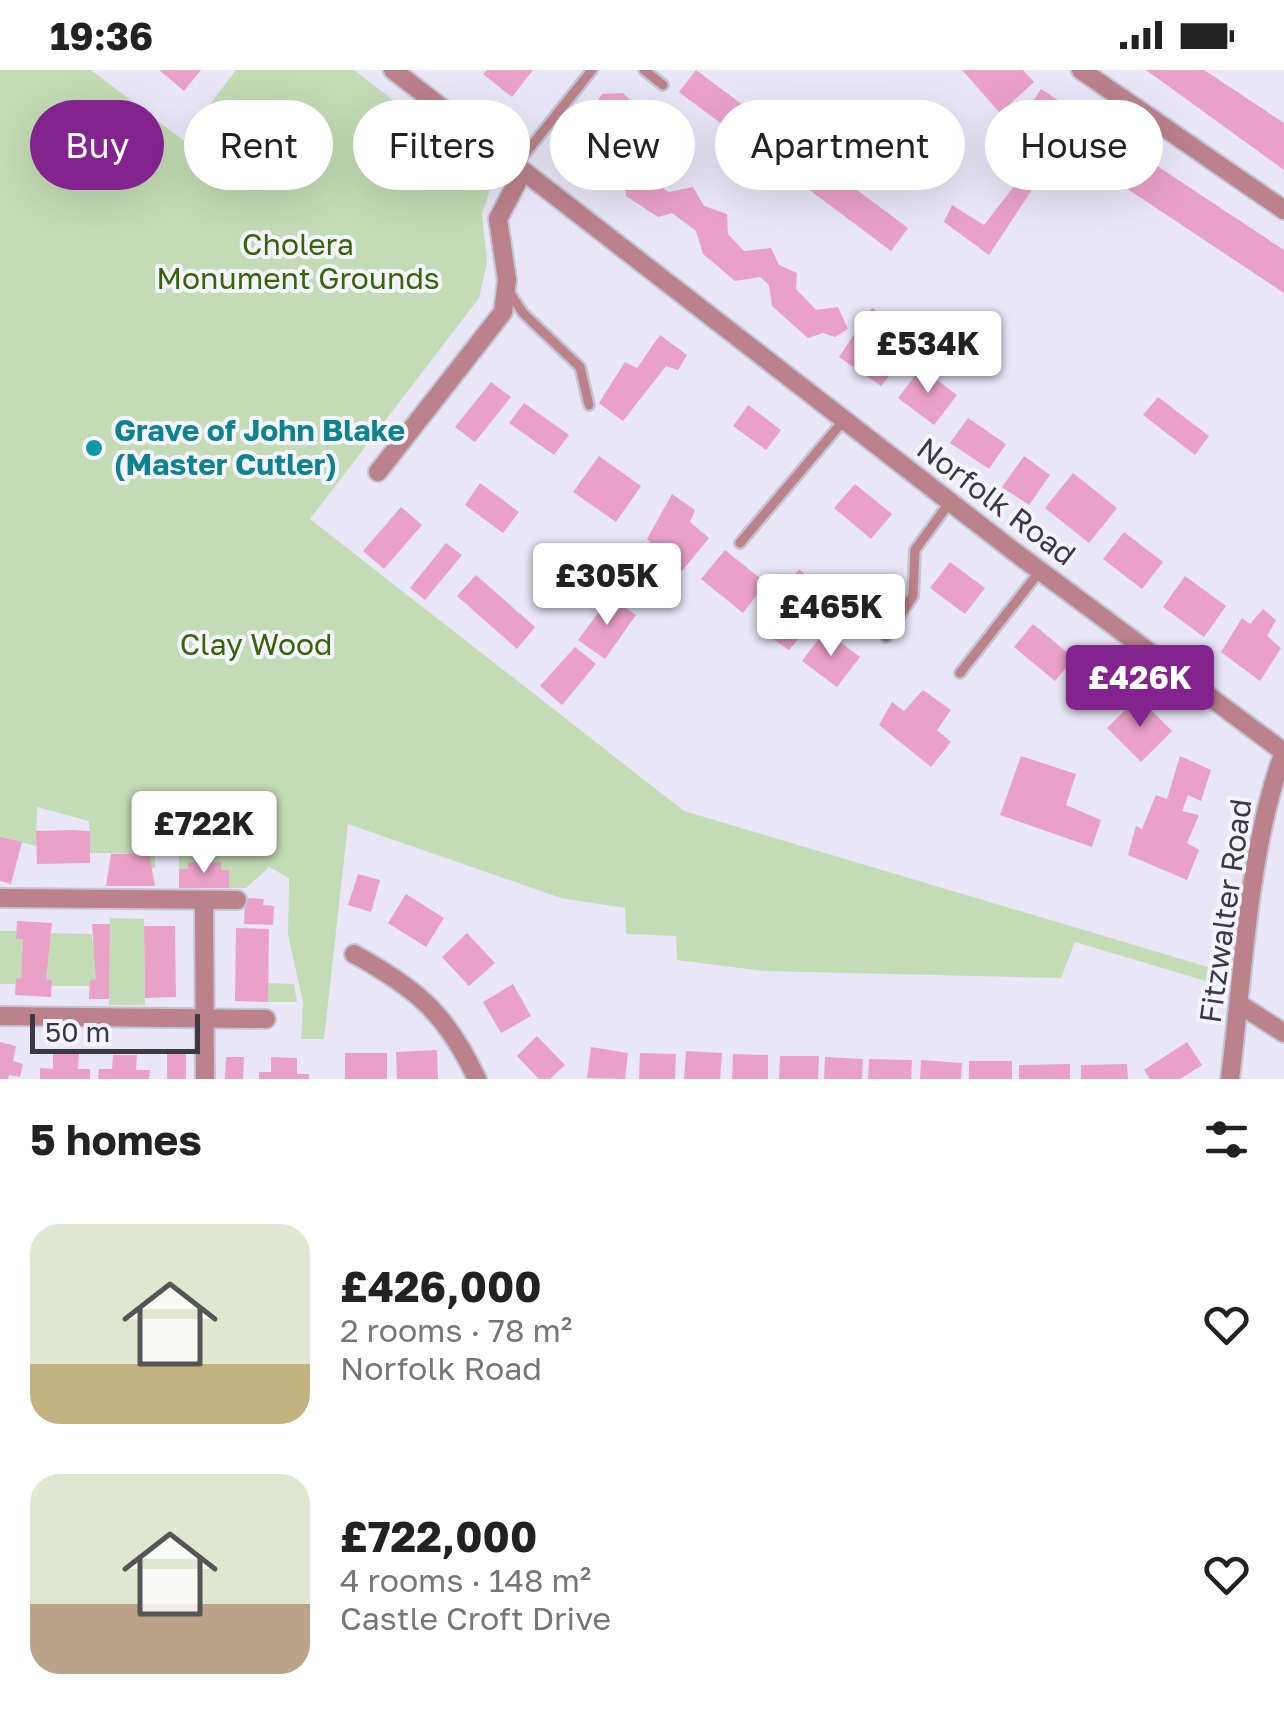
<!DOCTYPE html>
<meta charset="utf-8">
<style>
body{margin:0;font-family:"Golos Text",sans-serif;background:#f2f2f2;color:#222;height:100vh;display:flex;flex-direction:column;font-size:38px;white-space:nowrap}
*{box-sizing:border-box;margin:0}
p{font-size:32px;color:#767676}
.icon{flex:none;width:55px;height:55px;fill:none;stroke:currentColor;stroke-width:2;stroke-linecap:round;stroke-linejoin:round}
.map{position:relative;height:1009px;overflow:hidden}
.panel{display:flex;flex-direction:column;background:#fff;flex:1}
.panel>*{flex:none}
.top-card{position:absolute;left:30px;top:30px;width:1225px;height:90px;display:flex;gap:20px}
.scale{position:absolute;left:30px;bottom:25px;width:170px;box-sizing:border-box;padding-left:10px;border:5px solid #3b3a40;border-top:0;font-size:28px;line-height:35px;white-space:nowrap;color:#3b3a40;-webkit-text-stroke:8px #f5f4fe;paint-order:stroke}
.price{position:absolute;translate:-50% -85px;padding:0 22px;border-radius:10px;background:#fff;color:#222;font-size:32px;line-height:65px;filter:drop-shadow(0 2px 5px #0008)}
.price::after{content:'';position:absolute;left:50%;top:60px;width:30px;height:22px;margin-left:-15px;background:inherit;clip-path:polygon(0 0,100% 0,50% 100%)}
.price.active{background:#83238d;color:#fff}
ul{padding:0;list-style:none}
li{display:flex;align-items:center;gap:30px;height:250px;padding:0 30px}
li span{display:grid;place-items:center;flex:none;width:280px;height:200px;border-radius:30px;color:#555}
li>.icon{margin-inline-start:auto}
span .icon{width:120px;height:120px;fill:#fffc;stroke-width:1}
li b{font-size:42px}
h2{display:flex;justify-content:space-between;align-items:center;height:120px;padding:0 30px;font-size:42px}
.pill{padding:0 35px;border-radius:45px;background:#fff;box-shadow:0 10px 40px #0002;font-size:35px;line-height:90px}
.pill.active{background:#83238d;color:#fff}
.status{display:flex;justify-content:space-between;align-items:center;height:70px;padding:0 50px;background:#fff;direction:ltr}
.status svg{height:28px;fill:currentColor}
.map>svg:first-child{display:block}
</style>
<div class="status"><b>19:36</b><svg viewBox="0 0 49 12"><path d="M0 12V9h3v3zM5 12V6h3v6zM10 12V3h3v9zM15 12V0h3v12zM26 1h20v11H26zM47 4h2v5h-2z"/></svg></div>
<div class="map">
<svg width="1284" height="1009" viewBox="0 0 1284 1009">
<rect width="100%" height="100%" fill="#e8e6f7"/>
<g fill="#c3dcb5">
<path d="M0 0H91L183 70 236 0H354L494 108 482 144 487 192 479 228 310 449 684 741 1218 900 1216 914 1075 872 1061 908 765 901 677 890 676 866 626 864 625 838 561 828 348 754 324 969H301L303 932 288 865 289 808 269 797 246 818H229V800H221V792H188V799H179V784L155 783V798H149V783H90L89 751 37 737 36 776 0 767Z"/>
<path d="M110 848 144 849 145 935H109Z"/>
<path d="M0 861H17L16 869H23L21 909H16V914H0Z"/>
<path d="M52 863 92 864V871L97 872 96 909 90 910V916H52V910L46 909 47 870Z"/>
<path d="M268 913 294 914 297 932H268Z"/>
</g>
<g fill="#eaa1c8">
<path d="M159 0H201L184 21Z"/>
<path d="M487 0H533L512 27 483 4Z"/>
<path d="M696 0 908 158 891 181 679 22Z"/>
<path d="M962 0H1023L1034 12 1000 43Z"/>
<path d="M1146 0H1204L1284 53V100Z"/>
<path d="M1041 19 1284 180V223L1021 48Z"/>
<path d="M623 23 635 35H652L659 45 674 50V75L650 87 649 109 669 122 693 117 704 136 727 144 728 164 744 181 771 178 779 195 797 203 796 219 816 240 838 237 848 259 835 267 823 263 808 268 772 236 769 215 760 207 735 211 703 184 696 161 672 143 658 147 626 126 624 105 605 87 604 72 587 60 590 43 602 24Z"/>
<path d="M1026 101 1039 109 989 185 944 152 952 135 984 155Z"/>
<path d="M872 238 889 250 879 264 906 285 881 316 839 287Z"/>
<path d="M660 265 687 285 678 300 666 296 623 351 599 333 625 292 637 298Z"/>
<path d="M921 298 957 325 934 355 898 328Z"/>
<path d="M491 312 511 327 475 372 455 357Z"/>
<path d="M1158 327 1209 366 1195 385 1143 345Z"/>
<path d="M524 333 569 365 554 385 509 353Z"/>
<path d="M748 335 781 360 766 380 733 356Z"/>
<path d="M968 348 1006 374 989 399 950 373Z"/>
<path d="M599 386 641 416 616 452 573 422Z"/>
<path d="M1024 386 1050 405 1029 435 1002 417Z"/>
<path d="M1073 403 1117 438 1089 473 1045 438Z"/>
<path d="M480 413 519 442 503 463 465 435Z"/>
<path d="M855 414 892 444 871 469 834 438Z"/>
<path d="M672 424 695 440 690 452 709 468 682 501 647 469Z"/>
<path d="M401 437 422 455 384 499 363 481Z"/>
<path d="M1124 462 1163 492 1142 519 1103 489Z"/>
<path d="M446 473 462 485 425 530 410 518Z"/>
<path d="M725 480 766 513 743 543 701 509Z"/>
<path d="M950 492 985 518 965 544 930 518Z"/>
<path d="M799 499 815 514 790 540 810 555 789 580 757 558Z"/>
<path d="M476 505 535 557 517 579 457 526Z"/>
<path d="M1185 506 1226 536 1204 567 1163 537Z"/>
<path d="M610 527 636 545 605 589 578 570Z"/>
<path d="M1263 539 1276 550 1267 566 1281 578 1260 611 1221 582 1242 548 1250 554Z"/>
<path d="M1033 554 1074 588 1055 611 1014 577Z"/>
<path d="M825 561 860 587 837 617 802 591Z"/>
<path d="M575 577 596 594 562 635 540 616Z"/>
<path d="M923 620 951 640 937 660 951 672 931 697 879 655 892 632 904 641Z"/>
<path d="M1138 627 1172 661 1141 692 1107 658Z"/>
<path d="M1021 686 1076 704 1066 735 1101 750 1092 777 1000 745Z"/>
<path d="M1180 686 1211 700 1201 731 1188 725 1182 741 1199 745 1187 773 1199 780 1187 810 1128 785 1136 756 1142 759 1156 725 1167 729Z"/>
<path d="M72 760 90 761V793L37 794 36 761Z"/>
<path d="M0 767 22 772 11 814 0 811Z"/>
<path d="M149 783 155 816H106L111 784Z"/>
<path d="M188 792H221V800H229V818H179V799H188Z"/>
<path d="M358 804 380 810 371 842 348 835Z"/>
<path d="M406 824 444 848 426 877 388 853Z"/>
<path d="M245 828 264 829 263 835 274 836 273 855 244 854Z"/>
<path d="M17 851 52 853 46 909 52 910 51 927 15 925 16 908 21 909 23 869H16Z"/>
<path d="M92 854H110L109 929H89L90 910 96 909Z"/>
<path d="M144 856H175L176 927 145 928Z"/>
<path d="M236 858 269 859 268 932 235 931Z"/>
<path d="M467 863 495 893 469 916 442 887Z"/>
<path d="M513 914 531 946 501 963 483 932Z"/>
<path d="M537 966 565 995 550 1009H539L517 986Z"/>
<path d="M0 972 16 976 13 991 23 994 20 1007 9 1005 8 1009H0Z"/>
<path d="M1187 972 1202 995 1180 1009H1150L1144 1000Z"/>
<path d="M591 977 628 983 625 1009 587 1008Z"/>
<path d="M437 980 438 1009H397L396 982Z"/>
<path d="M686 981 722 983 720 1009H684Z"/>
<path d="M53 983 79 984 78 999H90V1009H40V998L53 999Z"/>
<rect x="345" y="983" width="42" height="26"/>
<path d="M640 983 676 984 675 1009H639Z"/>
<rect x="167" y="984" width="19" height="25"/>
<path d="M733 984 768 985V1009H732Z"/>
<path d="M113 985H137L136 1000H150L149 1009H98L99 999H112Z"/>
<path d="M780 986H819L818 1009H779Z"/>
<path d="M226 987H244L243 1009H225Z"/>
<path d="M271 987 297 988V1004H309V1009H259V1002H271Z"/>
<path d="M825 987 863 989 862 1009H824Z"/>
<path d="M869 989 912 990 911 1009H868Z"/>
<path d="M921 990 962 993 961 1009H920Z"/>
<rect x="969" y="991" width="43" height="18"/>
<path d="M1070 994V1009H1019V995Z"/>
<path d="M1127 994 1128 1009H1081V995Z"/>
</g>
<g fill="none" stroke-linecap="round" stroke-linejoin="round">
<g stroke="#c5c4d2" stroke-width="14">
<g id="lane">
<path d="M644 0 663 15"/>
<path d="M516 95 592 0"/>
<path d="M508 220 523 243 580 297 589 335"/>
<path d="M740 473 844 350"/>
<path d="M886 567 913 526 915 480 950 432"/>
<path d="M960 603 1040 501"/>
</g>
</g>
<g stroke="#c5c4d2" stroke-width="22">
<g id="street">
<path d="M393 0 1012 480 1284 682"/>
<path d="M1081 0 1284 140"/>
<path d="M378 402 503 242 507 210 498 149 522 103"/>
<path d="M0 828 237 830"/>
<path d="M204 831 205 1009"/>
<path d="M354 884C417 919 446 943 477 1009"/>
<path d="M1239 934 1284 963"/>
<path d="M0 946 266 949"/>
<path d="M1230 1009C1243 906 1248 778 1284 682"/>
</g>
</g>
<use href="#lane" stroke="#bb828b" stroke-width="9"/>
<use href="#street" stroke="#bb828b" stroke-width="18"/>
</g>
<circle fill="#0f9aa8" stroke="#f5f4fe" stroke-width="4" cx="94" cy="378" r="10"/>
<g text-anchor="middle" stroke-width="8" stroke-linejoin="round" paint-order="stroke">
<g font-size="30" fill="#366504" stroke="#f5f4fe">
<text x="298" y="185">Cholera<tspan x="298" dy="34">Monument Grounds</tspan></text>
<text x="256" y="585">Clay Wood</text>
</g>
<g font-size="30" font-weight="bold" fill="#0d838f" stroke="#f5f4fe" text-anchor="start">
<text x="114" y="371">Grave of John Blake<tspan x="114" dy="34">(Master Cutler)</tspan></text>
</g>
<g font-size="30" fill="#3b3a40" stroke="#f5f4fe">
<text transform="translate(996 432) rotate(37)" y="10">Norfolk Road</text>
<text transform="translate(1226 841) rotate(-82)" y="10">Fitzwalter Road</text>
</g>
</g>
</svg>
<div class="scale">50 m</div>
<b class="price" style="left:928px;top:326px">£534K</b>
<b class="price" style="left:607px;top:558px">£305K</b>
<b class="price" style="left:831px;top:589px">£465K</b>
<b class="price active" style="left:1140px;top:660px">£426K</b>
<b class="price" style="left:204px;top:806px">£722K</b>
<div class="top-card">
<a class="pill active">Buy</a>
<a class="pill">Rent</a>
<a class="pill">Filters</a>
<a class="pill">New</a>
<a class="pill">Apartment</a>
<a class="pill">House</a>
</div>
</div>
<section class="panel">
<h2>5 homes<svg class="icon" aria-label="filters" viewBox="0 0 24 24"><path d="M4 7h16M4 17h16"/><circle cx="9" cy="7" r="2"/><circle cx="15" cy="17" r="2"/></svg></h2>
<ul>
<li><span style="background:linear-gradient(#dfe7d0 70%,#c2b280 0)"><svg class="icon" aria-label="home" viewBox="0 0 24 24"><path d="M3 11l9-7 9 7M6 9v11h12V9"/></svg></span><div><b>£426,000</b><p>2 rooms · 78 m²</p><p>Norfolk Road</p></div><svg class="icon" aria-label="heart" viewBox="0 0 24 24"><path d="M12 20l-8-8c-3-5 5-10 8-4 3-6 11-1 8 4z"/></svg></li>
<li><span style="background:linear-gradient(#dfe7d0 65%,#b9a48a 0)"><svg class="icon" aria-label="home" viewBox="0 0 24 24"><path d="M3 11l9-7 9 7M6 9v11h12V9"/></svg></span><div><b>£722,000</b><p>4 rooms · 148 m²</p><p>Castle Croft Drive</p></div><svg class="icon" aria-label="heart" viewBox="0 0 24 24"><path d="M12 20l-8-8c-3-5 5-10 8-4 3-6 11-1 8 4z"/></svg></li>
</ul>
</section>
